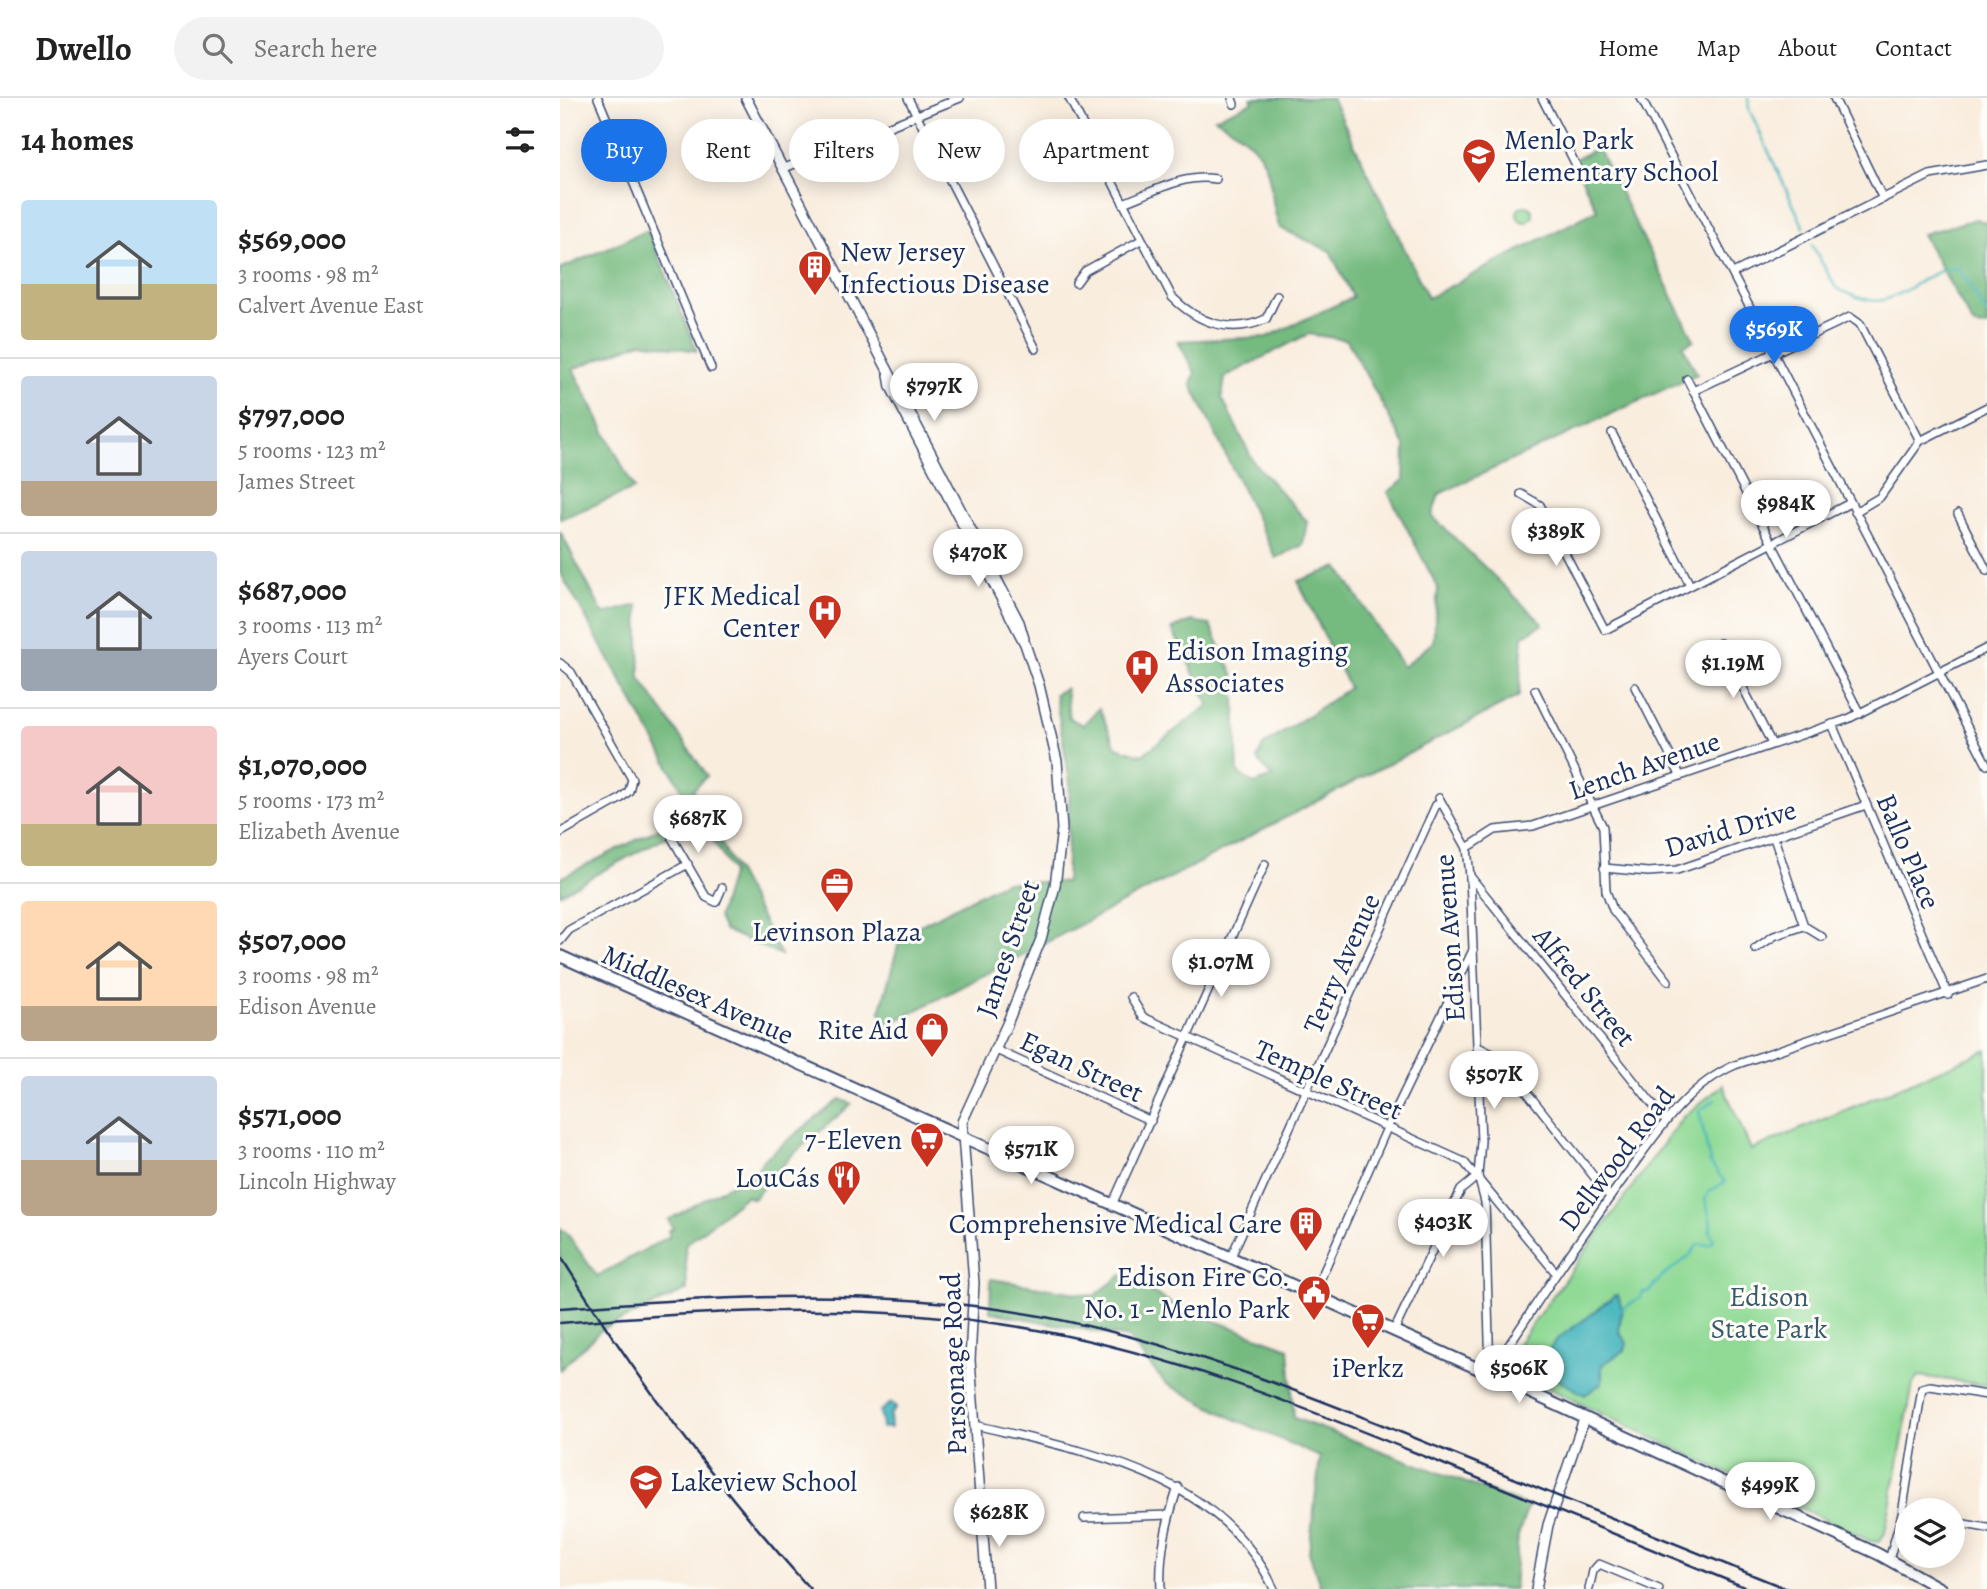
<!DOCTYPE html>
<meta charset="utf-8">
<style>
body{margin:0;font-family:Alegreya,serif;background:#f2f2f2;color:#222;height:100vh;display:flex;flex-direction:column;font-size:26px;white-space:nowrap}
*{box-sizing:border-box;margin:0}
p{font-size:23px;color:#767676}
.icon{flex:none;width:38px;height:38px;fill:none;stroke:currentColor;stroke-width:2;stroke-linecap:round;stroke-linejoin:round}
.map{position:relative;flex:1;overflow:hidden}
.sheet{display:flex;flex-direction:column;background:#fff;width:560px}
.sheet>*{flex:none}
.guide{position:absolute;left:21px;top:21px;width:665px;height:63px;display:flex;gap:14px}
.tools{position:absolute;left:1335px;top:1400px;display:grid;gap:14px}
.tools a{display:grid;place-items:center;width:70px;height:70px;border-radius:50%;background:#fff;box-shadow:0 4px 18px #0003;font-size:35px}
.price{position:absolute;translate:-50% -60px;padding:0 16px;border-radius:24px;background:#fff;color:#222;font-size:23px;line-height:46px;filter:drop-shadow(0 2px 4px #0008)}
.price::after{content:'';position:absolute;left:50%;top:42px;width:21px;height:16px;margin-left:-10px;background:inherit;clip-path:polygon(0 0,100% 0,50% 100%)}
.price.selected{background:#1a73e8;color:#fff}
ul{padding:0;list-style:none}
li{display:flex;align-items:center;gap:21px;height:175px;padding:0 21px}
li+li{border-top:2px solid #e0e0e0}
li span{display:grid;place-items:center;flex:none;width:196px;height:140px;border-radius:7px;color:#555}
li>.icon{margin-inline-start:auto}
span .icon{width:84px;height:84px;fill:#fffc;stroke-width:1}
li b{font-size:30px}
h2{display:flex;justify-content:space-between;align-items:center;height:84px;padding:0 21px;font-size:30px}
.chip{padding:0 24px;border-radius:32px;background:#fff;box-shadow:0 4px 18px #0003;font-size:24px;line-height:63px}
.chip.selected{background:#1a73e8;color:#fff}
header{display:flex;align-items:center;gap:42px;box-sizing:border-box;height:98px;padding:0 35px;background:#fff;border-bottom:2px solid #e0e0e0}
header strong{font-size:33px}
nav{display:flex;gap:38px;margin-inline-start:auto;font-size:24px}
.search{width:490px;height:63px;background:#f2f2f2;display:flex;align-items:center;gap:18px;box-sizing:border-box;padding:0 24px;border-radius:38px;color:#767676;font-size:26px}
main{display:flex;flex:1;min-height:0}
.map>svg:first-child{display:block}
</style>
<header>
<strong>Dwello</strong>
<div class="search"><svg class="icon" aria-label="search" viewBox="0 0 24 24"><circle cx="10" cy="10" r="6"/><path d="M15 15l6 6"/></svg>Search here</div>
<nav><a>Home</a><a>Map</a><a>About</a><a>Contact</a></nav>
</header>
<main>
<section class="sheet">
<h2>14 homes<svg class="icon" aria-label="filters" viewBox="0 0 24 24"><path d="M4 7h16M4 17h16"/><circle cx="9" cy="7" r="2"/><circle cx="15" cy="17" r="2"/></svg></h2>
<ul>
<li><span style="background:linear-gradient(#bfe0f5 60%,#c2b280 0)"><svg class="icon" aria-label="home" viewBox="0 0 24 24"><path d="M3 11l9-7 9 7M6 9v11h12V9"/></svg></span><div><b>$569,000</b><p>3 rooms · 98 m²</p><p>Calvert Avenue East</p></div></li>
<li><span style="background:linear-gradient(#c9d6e8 75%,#b9a48a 0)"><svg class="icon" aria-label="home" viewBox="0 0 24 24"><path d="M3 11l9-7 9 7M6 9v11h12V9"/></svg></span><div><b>$797,000</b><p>5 rooms · 123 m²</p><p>James Street</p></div></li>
<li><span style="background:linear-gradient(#c9d6e8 70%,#9aa5b1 0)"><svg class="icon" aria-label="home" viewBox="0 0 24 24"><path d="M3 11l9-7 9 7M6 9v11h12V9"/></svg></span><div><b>$687,000</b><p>3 rooms · 113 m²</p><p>Ayers Court</p></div></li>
<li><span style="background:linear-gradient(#f6c9c9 70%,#c2b280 0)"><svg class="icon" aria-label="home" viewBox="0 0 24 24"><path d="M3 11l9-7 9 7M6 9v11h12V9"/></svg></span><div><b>$1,070,000</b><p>5 rooms · 173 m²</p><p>Elizabeth Avenue</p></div></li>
<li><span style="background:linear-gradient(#ffd9b3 75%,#b9a48a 0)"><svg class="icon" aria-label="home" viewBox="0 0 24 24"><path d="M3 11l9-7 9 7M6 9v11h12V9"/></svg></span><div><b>$507,000</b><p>3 rooms · 98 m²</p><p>Edison Avenue</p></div></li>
<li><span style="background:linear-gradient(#c9d6e8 60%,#b9a48a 0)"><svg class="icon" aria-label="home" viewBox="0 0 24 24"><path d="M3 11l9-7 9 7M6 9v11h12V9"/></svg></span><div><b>$571,000</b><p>3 rooms · 110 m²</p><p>Lincoln Highway</p></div></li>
</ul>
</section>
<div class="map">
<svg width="1427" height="1491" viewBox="0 0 1427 1491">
<rect width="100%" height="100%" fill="#fdfcf7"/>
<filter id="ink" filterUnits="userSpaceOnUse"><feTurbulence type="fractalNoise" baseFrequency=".0143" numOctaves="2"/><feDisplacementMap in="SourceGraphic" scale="14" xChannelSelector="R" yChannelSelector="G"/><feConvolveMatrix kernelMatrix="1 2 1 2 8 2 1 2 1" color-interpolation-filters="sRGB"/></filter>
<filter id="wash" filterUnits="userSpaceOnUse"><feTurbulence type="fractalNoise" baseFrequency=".00686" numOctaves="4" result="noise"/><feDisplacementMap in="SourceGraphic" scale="28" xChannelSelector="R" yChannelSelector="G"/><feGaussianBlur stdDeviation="1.57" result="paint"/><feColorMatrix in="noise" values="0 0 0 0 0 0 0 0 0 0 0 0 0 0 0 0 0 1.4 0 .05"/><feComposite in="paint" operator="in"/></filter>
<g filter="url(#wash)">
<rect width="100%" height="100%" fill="#f9edde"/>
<g fill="#91da96" stroke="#56847a" stroke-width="2">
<circle cx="965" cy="116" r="8"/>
<path d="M1427 952V1287L1359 1278 1353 1286 1325 1435 1319 1444 1310 1443 946 1270V1262L1123 1019 1163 987 1191 1052Z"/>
</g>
<g fill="#74ba7f" stroke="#48746e" stroke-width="2">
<path d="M691 0H772L868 200 1037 112 1013 62 1038 50 1134 242 1123 248 1137 276 879 396 872 418 983 526 963 538 959 598 328 927 320 914 341 837 444 784H506L510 684 495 596 506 590 509 620 523 627 539 610 556 649 582 657 649 607 612 531 632 523 650 527 674 578 678 675 694 686 712 679 697 661 703 648 789 590 738 483 778 469 843 569 873 544 878 490 828 394 844 382 845 348 787 242 748 236 665 279 662 300 694 365 747 423 743 447 716 460 631 286 635 275 618 243 707 239 793 199 770 153 720 130C712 112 713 94 708 75 702 48 677 34 655 20L693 4Z"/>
<path d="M1416 121 1427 125V229L1414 228 1362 136Z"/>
<path d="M88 132 137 253 81 244 13 271 74 391 0 421V171Z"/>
<path d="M0 433 43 516 78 507 80 580 147 678 133 692 221 857 164 832 158 820 172 774 140 720 0 796V780L134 713 0 474Z"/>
<path d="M280 1001 292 1006 231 1058 193 1101 186 1098 125 1147 127 1192 42 1231 0 1272V1131L6 1134 37 1178 110 1138 108 1133 113 1130 108 1122 198 1071 203 1062Z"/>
<path d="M562 1177 622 1211 729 1250 734 1320 968 1408 958 1438 954 1491H761L749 1454 760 1359 668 1318 605 1285 568 1240 430 1214 431 1181 534 1198Z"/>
</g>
<g fill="#46b6bd" stroke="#30728e" stroke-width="2">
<path d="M1054 1198 1058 1197 1062 1211 1059 1234 1067 1245 1065 1252 1042 1267V1285L1025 1297 982 1273C987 1235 1019 1231 1041 1208 1046 1203 1050 1204 1054 1198Z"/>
<path d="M331 1305 336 1310 330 1317 331 1330H322L320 1313Z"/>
</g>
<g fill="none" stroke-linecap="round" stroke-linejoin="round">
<g stroke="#46b6bd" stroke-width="2.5">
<path d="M1188 0 1189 11 1244 130"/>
<path d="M1252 147 1276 190C1288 196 1309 205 1323 202 1350 196 1370 169 1399 170L1427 216"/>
<path d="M1062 1211 1080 1200 1082 1194H1089C1105 1169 1126 1168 1137 1147L1151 1146 1154 1141 1150 1134 1151 1125 1145 1100 1150 1093 1165 1084 1150 1065 1139 1013 1155 1002"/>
</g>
</g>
</g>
<g filter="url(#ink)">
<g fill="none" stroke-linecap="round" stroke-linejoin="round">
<g stroke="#3c4c71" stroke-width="10">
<g id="minor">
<path d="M38 0 151 270"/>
<path d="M348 0 476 251"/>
<path d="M509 0 612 199C638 225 671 237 706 221L717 198"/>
<path d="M672 0 674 6"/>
<path d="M982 0 1017 69"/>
<path d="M1081 0 1427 667"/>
<path d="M1274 0 1323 101"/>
<path d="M222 71 400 0"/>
<path d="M497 72 536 52"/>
<path d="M563 105C593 94 624 75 656 81"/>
<path d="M1173 175 1370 77 1427 67"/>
<path d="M516 185 525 173 581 142"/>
<path d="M1127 281 1300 616"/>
<path d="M1133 293 1290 219 1300 226 1360 343"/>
<path d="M1052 335 1130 487"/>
<path d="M961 396 980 407 1045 532 1290 405"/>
<path d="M1295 414 1320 399 1360 343 1427 309"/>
<path d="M1398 416 1427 473"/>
<path d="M1160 545 1212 646"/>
<path d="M0 565 11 574 72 681 69 693 60 701 0 735"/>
<path d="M1075 589 1120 677"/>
<path d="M975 592 1043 729 1046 793 1053 812 1108 883"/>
<path d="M1272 626 1388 897"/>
<path d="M879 700 907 750 910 778 921 1043 918 1078 925 1104 930 1275"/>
<path d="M112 740 146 799 156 804 162 790"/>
<path d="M1214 740 1244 828 1262 839"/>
<path d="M907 750 935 732 973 728 1288 621 1427 550"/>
<path d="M1044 770 1088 774 1117 772 1306 707"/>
<path d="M910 778 1106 1023"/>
<path d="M0 843 9 832 128 766"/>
<path d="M1195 851 1214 838 1244 828"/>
<path d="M571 899 583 919 904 1064 996 1175"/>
<path d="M918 949 940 960 1050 1099"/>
<path d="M434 951 591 1023"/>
<path d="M552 1107 705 766"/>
<path d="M670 1161 876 707 881 704"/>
<path d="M753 1198 827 1030 913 852"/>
<path d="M834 1233 901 1092 918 1078"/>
<path d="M930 1276C972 1211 1015 1147 1061 1084 1094 1040 1123 990 1175 967L1427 881"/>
<path d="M415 1327C527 1354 660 1375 714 1491"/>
<path d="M524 1420 609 1417"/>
<path d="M1393 1424 1427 1430"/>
<path d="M1329 1462 1342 1416 1362 1290 1370 1288 1427 1297"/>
<path d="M601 1491C599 1455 607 1423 618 1389"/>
<path d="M1029 1491 1033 1473 1039 1466 1099 1491"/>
</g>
</g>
<g stroke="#3c4c71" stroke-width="12">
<g id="tertiary">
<path d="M186 0 459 524 464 541"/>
<path d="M329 277 331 289 465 546 479 587 497 663 502 731 495 788 481 841 447 926 402 1024 414 1185 410 1262 427 1491"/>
<path d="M976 1491 988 1427 1024 1321"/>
</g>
</g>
<g stroke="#3c4c71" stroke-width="14">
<path id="secondary" d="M0 858 930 1276 1318 1456 1381 1491"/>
</g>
<use href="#minor" stroke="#fff" stroke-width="7"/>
<use href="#tertiary" stroke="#fff" stroke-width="9"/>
<use href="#secondary" stroke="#fff" stroke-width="10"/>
<g stroke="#1b2f5e" stroke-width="2.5">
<path d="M0 1157C73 1277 156 1386 250 1491"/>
<path d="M0 1210C160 1198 322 1189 480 1218 620 1244 751 1298 882 1351 997 1397 1112 1444 1227 1491"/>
<path d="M0 1225C159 1212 319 1203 477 1232 610 1256 736 1306 861 1357 971 1401 1080 1446 1189 1491"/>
</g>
</g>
</g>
<defs>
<g id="school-pin" transform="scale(1.75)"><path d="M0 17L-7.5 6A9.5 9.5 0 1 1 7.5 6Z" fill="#c8321e" stroke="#fdfcf7"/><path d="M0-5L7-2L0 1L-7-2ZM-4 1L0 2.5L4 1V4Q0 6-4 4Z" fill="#fff"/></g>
<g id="building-pin" transform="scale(1.75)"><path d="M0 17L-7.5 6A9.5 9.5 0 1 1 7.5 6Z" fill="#c8321e" stroke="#fdfcf7"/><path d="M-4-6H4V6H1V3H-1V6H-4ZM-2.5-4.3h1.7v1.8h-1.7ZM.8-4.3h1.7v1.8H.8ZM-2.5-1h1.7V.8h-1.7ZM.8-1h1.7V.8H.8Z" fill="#fff"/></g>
<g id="hospital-pin" transform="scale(1.75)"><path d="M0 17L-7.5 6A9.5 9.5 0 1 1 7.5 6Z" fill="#c8321e" stroke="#fdfcf7"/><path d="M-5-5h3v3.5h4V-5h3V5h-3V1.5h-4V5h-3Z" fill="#fff"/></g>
<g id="office-pin" transform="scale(1.75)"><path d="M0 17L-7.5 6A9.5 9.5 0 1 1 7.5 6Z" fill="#c8321e" stroke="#fdfcf7"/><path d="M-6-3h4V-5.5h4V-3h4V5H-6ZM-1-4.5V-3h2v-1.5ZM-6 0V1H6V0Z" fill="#fff"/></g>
<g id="shop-pin" transform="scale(1.75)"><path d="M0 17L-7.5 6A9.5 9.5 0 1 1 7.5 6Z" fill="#c8321e" stroke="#fdfcf7"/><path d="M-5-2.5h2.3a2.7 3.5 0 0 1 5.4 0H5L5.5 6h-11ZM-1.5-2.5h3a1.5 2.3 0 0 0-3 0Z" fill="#fff"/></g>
<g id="supermarket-pin" transform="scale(1.75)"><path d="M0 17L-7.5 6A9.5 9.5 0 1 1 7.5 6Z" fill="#c8321e" stroke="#fdfcf7"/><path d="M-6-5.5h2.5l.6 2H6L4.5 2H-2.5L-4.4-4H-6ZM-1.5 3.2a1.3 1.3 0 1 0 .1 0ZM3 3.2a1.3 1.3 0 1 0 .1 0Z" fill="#fff"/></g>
<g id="restaurant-pin" transform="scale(1.75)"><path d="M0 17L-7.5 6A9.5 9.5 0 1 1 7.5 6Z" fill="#c8321e" stroke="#fdfcf7"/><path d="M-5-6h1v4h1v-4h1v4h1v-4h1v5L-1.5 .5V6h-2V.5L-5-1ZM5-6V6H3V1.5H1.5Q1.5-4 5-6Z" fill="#fff"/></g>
<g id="civic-pin" transform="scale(1.75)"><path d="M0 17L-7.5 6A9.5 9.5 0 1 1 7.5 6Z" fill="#c8321e" stroke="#fdfcf7"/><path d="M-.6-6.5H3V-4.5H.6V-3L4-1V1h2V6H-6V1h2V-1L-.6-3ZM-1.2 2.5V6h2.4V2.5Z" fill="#fff"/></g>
</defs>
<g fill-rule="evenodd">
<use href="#school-pin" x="919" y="57"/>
<use href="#building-pin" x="255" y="169"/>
<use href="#hospital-pin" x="265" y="513"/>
<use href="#hospital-pin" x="582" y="568"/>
<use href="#office-pin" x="277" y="786"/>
<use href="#shop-pin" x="372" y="931"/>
<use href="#supermarket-pin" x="367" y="1041"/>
<use href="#restaurant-pin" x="284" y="1079"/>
<use href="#building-pin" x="746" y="1125"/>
<use href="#civic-pin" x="754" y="1194"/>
<use href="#supermarket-pin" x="808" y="1222"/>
<use href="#school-pin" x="86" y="1383"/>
</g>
<g text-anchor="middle" stroke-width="6" stroke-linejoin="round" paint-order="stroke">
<g font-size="28" fill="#1b2f5e" stroke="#fdfcf7" text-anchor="end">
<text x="944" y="51" text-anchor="start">Menlo Park<tspan x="944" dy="32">Elementary School</tspan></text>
<text x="280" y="163" text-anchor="start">New Jersey<tspan x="280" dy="32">Infectious Disease</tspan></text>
<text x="240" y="507">JFK Medical<tspan x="240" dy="32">Center</tspan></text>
<text x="606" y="562" text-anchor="start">Edison Imaging<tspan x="606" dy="32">Associates</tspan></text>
<text x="277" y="843" text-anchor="middle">Levinson Plaza</text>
<text x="348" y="941">Rite Aid</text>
<text x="342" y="1051">7-Eleven</text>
<text x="260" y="1089">LouCás</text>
<text x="722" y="1135">Comprehensive Medical Care</text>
<text x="730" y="1188">Edison Fire Co.<tspan x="730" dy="32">No. 1 - Menlo Park</tspan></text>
<text x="808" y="1279" text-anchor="middle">iPerkz</text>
<text x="110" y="1393" text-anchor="start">Lakeview School</text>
</g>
<g font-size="28" fill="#1b2f5e" stroke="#fdfcf7">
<text transform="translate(1084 667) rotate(-19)" y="10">Lench Avenue</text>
<text transform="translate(1170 730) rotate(-17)" y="10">David Drive</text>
<text transform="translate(1349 753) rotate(67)" y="10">Ballo Place</text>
<text transform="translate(889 840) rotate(-94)" y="10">Edison Avenue</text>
<text transform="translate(447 850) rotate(-71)" y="10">James Street</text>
<text transform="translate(781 865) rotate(-66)" y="10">Terry Avenue</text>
<text transform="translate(1025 888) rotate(51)" y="10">Alfred Street</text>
<text transform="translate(138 896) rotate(24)" y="10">Middlesex Avenue</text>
<text transform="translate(522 968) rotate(25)" y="10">Egan Street</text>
<text transform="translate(769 981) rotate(24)" y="10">Temple Street</text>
<text transform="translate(1056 1060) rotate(-53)" y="10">Dellwood Road</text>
<text transform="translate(393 1266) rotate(-92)" y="10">Parsonage Road</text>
</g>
<g font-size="28" fill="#385a6c" stroke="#fdfcf7">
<text x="1209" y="1208">Edison<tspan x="1209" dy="32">State Park</tspan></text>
</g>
</g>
</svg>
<div class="tools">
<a><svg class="icon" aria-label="layers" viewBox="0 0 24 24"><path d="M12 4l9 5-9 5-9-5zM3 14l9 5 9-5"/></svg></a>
</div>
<b class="price selected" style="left:1214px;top:268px">$569K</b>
<b class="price" style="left:374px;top:325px">$797K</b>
<b class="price" style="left:1226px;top:442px">$984K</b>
<b class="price" style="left:996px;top:470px">$389K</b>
<b class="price" style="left:418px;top:491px">$470K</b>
<b class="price" style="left:1173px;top:602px">$1.19M</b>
<b class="price" style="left:138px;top:757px">$687K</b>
<b class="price" style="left:661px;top:901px">$1.07M</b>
<b class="price" style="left:934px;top:1013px">$507K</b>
<b class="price" style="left:471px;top:1088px">$571K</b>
<b class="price" style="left:883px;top:1161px">$403K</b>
<b class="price" style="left:959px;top:1307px">$506K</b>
<b class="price" style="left:1210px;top:1424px">$499K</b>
<b class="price" style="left:439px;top:1451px">$628K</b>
<div class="guide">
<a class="chip selected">Buy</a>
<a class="chip">Rent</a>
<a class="chip">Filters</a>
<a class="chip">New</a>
<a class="chip">Apartment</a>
</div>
</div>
</main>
